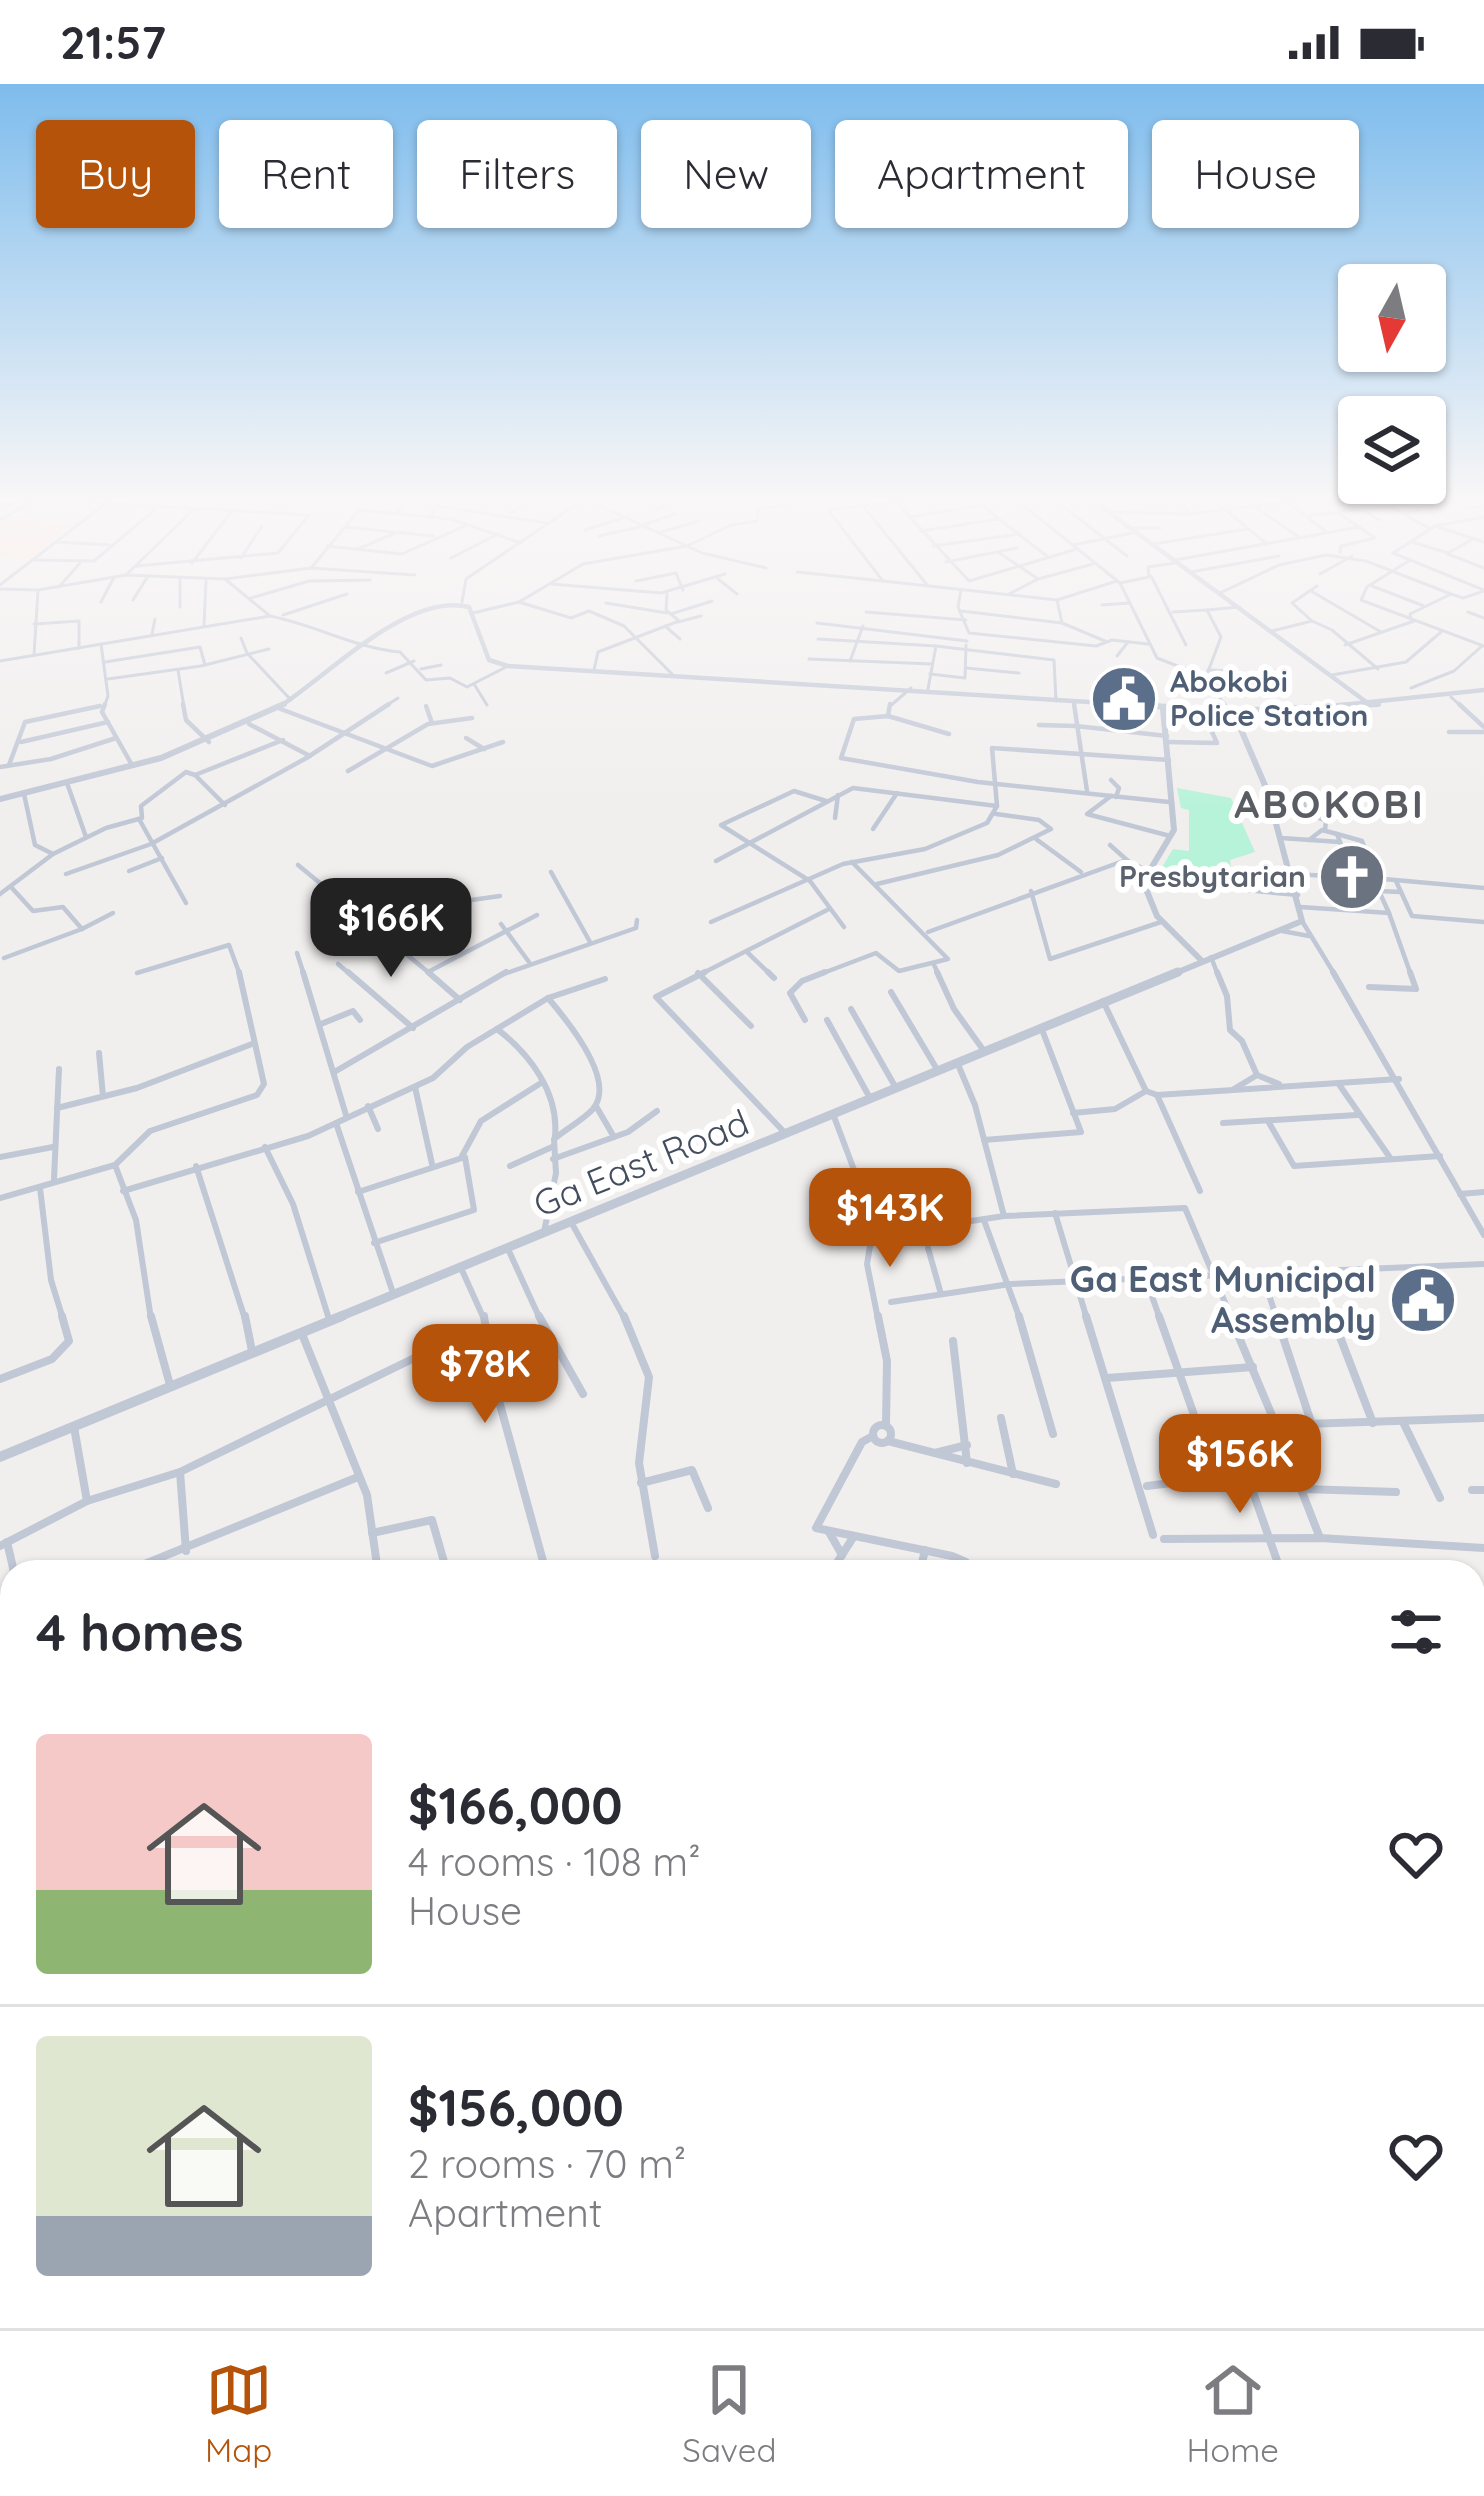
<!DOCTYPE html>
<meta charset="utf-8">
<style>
body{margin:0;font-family:Quicksand,sans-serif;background:#f7f7f7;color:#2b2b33;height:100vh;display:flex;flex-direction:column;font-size:45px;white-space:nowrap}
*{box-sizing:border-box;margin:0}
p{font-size:39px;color:#7c7c81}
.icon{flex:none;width:66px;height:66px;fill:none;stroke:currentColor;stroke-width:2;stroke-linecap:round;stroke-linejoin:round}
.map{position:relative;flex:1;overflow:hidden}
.side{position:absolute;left:0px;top:1476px;width:1485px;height:768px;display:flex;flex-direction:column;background:#fff;border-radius:36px 36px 0 0;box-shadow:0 3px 9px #0004}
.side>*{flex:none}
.top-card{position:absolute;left:36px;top:36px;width:1413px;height:108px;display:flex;gap:24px}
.needle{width:78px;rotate:188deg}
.fabs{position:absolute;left:1338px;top:180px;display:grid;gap:24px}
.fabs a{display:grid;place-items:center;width:108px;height:108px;border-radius:12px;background:#fff;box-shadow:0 3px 9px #0004;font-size:60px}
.price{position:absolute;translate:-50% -102px;padding:0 27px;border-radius:24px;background:#b45309;color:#fff;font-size:39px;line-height:78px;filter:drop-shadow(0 3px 6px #0008)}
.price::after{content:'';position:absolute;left:50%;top:72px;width:36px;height:27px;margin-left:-18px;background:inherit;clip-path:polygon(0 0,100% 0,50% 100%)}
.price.active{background:#222;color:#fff}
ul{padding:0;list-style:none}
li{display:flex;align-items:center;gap:36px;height:300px;padding:0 36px}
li+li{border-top:3px solid #e1e1e2}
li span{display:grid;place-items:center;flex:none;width:336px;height:240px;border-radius:12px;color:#555}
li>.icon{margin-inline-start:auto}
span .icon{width:144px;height:144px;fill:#fffc;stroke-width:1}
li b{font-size:51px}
h2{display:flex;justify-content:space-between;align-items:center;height:144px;padding:0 36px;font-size:51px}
.chip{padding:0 42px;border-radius:12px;background:#fff;box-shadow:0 3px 9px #0004;font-size:42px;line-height:108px}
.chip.active{background:#b45309;color:#fff}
.status{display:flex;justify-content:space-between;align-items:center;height:84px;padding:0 60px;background:#fff;direction:ltr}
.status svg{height:33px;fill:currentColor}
.tab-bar{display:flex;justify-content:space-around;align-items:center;height:168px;border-top:3px solid #e1e1e2;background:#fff;font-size:33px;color:#7c7c81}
.tab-bar a{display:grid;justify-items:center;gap:6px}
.tab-bar .active{color:#b45309}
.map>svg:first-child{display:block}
</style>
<div class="status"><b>21:57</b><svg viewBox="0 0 49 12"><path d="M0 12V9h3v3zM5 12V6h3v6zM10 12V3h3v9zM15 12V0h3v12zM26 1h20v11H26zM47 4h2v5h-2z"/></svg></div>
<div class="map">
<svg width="1484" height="2244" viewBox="0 0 1484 2244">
<rect width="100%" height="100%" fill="#f1eeee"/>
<path fill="#fde4db" d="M9 433 75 439 29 475 0 472V439Z"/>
<path fill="#b7f3d9" d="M1177 704 1231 714 1255 768 1230 776 1233 802 1156 793 1173 765 1189 767V726L1181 724Z"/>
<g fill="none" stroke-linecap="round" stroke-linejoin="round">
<g stroke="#c0c7d5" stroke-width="3">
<path d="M930 413 828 426 883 497 1057 516 1117 497"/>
<path d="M1013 413 1120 499 1157 574 1206 593 1226 623"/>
<path d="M1051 413 1127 472"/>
<path d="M1178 413 1189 430"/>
<path d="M1210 413 1267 460"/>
<path d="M1478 413 1484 417"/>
<path d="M243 414 365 416"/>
<path d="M585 415 702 469 766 484"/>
<path d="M896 418 969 497 1077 465"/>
<path d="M1288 418 1325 447"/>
<path d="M0 421 30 417"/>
<path d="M1387 421 1431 445"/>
<path d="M438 422 547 439"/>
<path d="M863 422 928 502"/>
<path d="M1253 422 1299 453"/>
<path d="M1467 424 1484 422"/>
<path d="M359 426 451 435 521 459"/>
<path d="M656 427 675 413"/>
<path d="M1365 427 1379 436"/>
<path d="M1109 428 1189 430 1326 413"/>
<path d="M1337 428 1359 443"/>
<path d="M396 429 409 413"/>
<path d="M510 429 537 413"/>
<path d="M1403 429 1420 427"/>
<path d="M430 432 445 413"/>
<path d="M1307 432 1465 413"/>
<path d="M909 433 983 421"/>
<path d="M999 435 1048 473"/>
<path d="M0 436 33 417 53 416 309 431 278 469 136 482"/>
<path d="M645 440 675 430"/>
<path d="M345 443 433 452"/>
<path d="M1438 443 1484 458"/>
<path d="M1134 444H1160"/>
<path d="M585 446 629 432"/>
<path d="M921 447 999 435 972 413"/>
<path d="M661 448 699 437"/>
<path d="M599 452 648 441"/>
<path d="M57 458 109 461"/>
<path d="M1412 458 1448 469 1473 455"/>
<path d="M1153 460 1248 445"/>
<path d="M1073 461 1137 448"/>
<path d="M327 462 402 470 467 441"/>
<path d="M933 462 1020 450"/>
<path d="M358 465 395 449"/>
<path d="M998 468 1038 495 1093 480"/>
<path d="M1393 469 1435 442 1484 433"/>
<path d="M1393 469 1484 506"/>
<path d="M1448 470 1484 484"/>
<path d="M241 474 262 442"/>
<path d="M451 474 498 450"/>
<path d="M32 476 94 477 157 424"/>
<path d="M1175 476 1359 443 1375 454 1341 462 1340 468"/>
<path d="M1410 476 1367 503 1361 516 1484 562"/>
<path d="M946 478 1017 464"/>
<path d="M192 479 232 427"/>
<path d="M311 484 359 426"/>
<path d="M797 488 883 497"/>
<path d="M1191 488 1279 472"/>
<path d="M1320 490 1352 472"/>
<path d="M126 491 195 424"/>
<path d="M1151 492 1186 561"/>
<path d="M180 495V523"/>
<path d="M225 495 311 484 415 491"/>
<path d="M718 495 737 510"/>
<path d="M636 497 676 489 683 506"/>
<path d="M1120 499 1149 493 1148 483 1175 479"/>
<path d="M551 500 661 509 725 490"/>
<path d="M0 501 114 413"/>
<path d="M1372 502 1424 522"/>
<path d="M59 503 80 479"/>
<path d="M0 505 38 506 126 491 225 495 270 532"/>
<path d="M961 506 958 523 969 549 1096 562 1112 556 1148 560"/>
<path d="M1311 507 1381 548"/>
<path d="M1220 509 1279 481 1326 471 1366 477 1451 510 1410 530 1411 536"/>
<path d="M1009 510 1038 495"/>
<path d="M1451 510 1463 514 1484 507"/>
<path d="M251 514 309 497 370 496"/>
<path d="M133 516 148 492"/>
<path d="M1057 516 1062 539"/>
<path d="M101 518 114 493"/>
<path d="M462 518 466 495 587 413"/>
<path d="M519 518 571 534 589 527 624 542 672 590"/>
<path d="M606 519 667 529"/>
<path d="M1102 521 1129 519"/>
<path d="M961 527 1062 539 1105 557"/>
<path d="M866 528 966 536"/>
<path d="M1173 528 1207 526"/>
<path d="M1468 528 1484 534"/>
<path d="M473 529 519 518 583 480 687 462 731 441 757 437 758 425 787 421V413"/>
<path d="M671 530 712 517"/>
<path d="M283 531 347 510"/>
<path d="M1312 537 1332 546 1378 585"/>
<path d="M678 538 701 532"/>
<path d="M817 539 967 557"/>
<path d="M34 540 79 537V564"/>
<path d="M204 542 206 496"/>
<path d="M665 542 680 555"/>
<path d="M1272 547 1312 537 1292 519 1317 502"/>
<path d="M152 550 155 535"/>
<path d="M241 554 247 569 291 616"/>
<path d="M818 555 936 562 928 605"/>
<path d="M101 560 108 612 104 623"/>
<path d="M1345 561 1414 537"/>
<path d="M936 562 1054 576 1056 617"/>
<path d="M34 571 38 506"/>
<path d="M1117 572 1128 558"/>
<path d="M809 575 932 580"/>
<path d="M0 577 270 532C316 541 354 564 400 568L426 596 450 594 467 603 508 582"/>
<path d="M850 577 863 542"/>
<path d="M105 578 200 563 205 581"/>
<path d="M966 584 1019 589"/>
<path d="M421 585 441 581"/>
<path d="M178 586 184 623"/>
<path d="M594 586 598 568 679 537 666 526 667 510"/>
<path d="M1208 586 1232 587"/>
<path d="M386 589 414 577"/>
<path d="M930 590 965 594 966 561"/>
<path d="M1332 591 1406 578 1441 548"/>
<path d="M1206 593 1221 553 1207 526 1239 523"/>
<path d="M108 595 201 582 269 565"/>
<path d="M474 600 487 621"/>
<path d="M1411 604 1454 587 1482 562"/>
<path d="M1451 613 1462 623"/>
<path d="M95 623 100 622"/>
<path d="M384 623 398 614"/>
<path d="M889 623 911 604"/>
</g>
<g stroke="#c0c7d5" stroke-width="4.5">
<path d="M105 620 102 628 132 681"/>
<path d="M183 620 186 636 209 658"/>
<path d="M1074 620 1087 707"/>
<path d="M1224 620 1228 626"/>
<path d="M1459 620 1484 643"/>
<path d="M426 622 432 639"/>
<path d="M278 624 432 682 503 658"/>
<path d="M888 632 890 620"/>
<path d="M1039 641 1076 642"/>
<path d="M1076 642 1167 652"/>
<path d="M1449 648H1484"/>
<path d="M949 650 888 632 854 635 841 674 978 698 1169 718"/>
<path d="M466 654 484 665"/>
<path d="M21 658 108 638"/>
<path d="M1168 658 1217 659 1202 626"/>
<path d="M311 671 389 620"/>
<path d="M9 681 25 638 100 622"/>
<path d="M0 683 51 675 116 654"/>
<path d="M348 687 428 640 472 634"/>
<path d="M195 691 225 721"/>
<path d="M1111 696 1119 704 1116 713"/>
<path d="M67 699 86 753"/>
<path d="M1111 712 1087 730 1170 752"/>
<path d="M1302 713 1306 728 1326 737 1325 746"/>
<path d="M826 717 794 707 721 741 810 797 844 843"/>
<path d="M835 734 838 711"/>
<path d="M139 735 186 819"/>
<path d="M873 745 897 709"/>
<path d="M1337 750 1362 757 1371 779 1349 782"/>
<path d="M1281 754 1340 758"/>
<path d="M1036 755 1081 788"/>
<path d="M1309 756 1322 746 1337 750 1349 782"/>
<path d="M1110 761 1128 777"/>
<path d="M53 770 106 744 142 734 141 722 186 688 195 691 283 656"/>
<path d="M716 777 853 704 997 722"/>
<path d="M298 781 428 888"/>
<path d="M129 787 162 774"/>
<path d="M551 788 590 858"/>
<path d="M66 790 151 760 310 672 249 640"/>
<path d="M1292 790 1329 792 1350 785 1373 794 1484 804"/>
<path d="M1146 797 1298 811"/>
<path d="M1396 797 1412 832 1484 838"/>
<path d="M877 800 998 771 1051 745 1039 736 996 730"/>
<path d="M11 803 33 827 63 823 82 845 113 829"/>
<path d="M1031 807 1050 875 1161 838"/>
<path d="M1378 807 1401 808"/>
<path d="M0 810 53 770 35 761 24 710"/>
<path d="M1300 823 1389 829 1373 794"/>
<path d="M1389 829 1411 891"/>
<path d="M1302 837 1335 891"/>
<path d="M711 838 843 780 925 765 987 739 997 722 992 664 1169 676"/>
<path d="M501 840 529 878"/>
<path d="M1282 847 1309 852"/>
<path d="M375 848 450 819 500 812"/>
<path d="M928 848 1126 776 1148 787"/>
<path d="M297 869 304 891"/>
<path d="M748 869 771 891"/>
<path d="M1211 873 1218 891"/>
<path d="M4 874 82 845"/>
<path d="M933 879 939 891"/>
<path d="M338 880 351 891"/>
<path d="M137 889 229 861 240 891"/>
<path d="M432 891 428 888 537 831"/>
<path d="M501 891 636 844 637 836"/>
<path d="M699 891 829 825"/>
<path d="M818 891 876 869 899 887 948 875 852 778"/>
</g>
<g stroke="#c0c7d5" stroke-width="6">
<path d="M303 888 346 1031"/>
<path d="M348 888 413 944"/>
<path d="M428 888 460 916"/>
<path d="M705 888 656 913 785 1049"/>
<path d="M768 888 774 894"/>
<path d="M937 888 954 925 984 967"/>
<path d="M1217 888 1227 912 1230 946 1242 957 1257 991 1279 1000"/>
<path d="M1333 888 1484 1151"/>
<path d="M698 889 751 942"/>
<path d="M1369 903 1416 905 1410 888"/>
<path d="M891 908 938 987"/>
<path d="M1103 917 1146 1007 1157 1011 1200 1107"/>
<path d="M851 925 896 1004"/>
<path d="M805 936 790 909 802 897 825 888"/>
<path d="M827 936 870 1014"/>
<path d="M321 940 353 927 360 936"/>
<path d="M497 945C530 970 559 1009 555 1052"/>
<path d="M99 969 103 1012"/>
<path d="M336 987 506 888"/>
<path d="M1338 999 1391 1075"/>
<path d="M415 1003 432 1080"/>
<path d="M1234 1005 1257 991"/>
<path d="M1157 1011 1399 995"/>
<path d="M368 1022 378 1045"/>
<path d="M596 1022 614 1053"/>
<path d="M57 1024 137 1004 252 960"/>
<path d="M1073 1029 1115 1025 1146 1007"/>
<path d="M833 1030 865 1115 871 1156 867 1180 878 1235"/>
<path d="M1268 1037 1294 1082 1440 1072"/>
<path d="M336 1039 393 1209"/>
<path d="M1223 1039 1357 1031"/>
<path d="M984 1056 1081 1048 1041 943"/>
<path d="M265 1063 293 1120 329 1235"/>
<path d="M462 1072 481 1037 541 999"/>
<path d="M0 1073 53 1063"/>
<path d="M553 1075 628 1048 657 1027"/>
<path d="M115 1081 150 1047 257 1011 264 1000 239 888"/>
<path d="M196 1082 245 1235"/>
<path d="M510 1082 552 1063"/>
<path d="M54 1095 59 985"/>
<path d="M40 1104 51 1196 63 1235"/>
<path d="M123 1107 308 1052 433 994 467 963 548 914 605 895"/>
<path d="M358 1108 465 1073 474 1126 374 1159"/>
<path d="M1460 1110 1484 1108"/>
<path d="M0 1114 115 1081 136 1136 151 1235"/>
<path d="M1055 1129 1087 1235"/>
<path d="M1004 1132 1185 1124 1232 1235"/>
<path d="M571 1138 625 1235"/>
<path d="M985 1139 1020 1235"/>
<path d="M932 1143 1004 1132 975 1021 957 978"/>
<path d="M544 1148 556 1089 554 1055C566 1045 583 1036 593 1025 617 996 566 935 548 914"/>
<path d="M928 1164 941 1210"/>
<path d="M508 1165 540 1235"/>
<path d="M461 1184 484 1235"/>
<path d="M1315 1187 1333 1235"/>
<path d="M1262 1190 1277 1235"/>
<path d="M1145 1192 1160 1235"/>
<path d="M891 1218 1010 1200 1484 1180"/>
</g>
<g stroke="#c0c7d5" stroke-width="8">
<path d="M151 1232 170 1301"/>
<path d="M245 1232 252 1267"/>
<path d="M484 1232 493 1295 546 1488"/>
<path d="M539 1232 583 1310"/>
<path d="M624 1232 649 1293 639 1379 655 1472"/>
<path d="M878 1232 887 1277 886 1342"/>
<path d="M1019 1232 1053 1350"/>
<path d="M1086 1232 1153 1451"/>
<path d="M1159 1232 1216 1393"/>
<path d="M1230 1232 1276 1341 1484 1334"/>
<path d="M1276 1232 1312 1341"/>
<path d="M1332 1232 1373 1339"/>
<path d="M302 1250 367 1411 378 1488"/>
<path d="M953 1257 967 1379"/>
<path d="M1107 1294 1253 1283"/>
<path d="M0 1295 52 1275 69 1257 62 1232"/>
<path d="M1001 1334 1013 1390"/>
<path d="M1403 1338 1440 1414"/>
<circle cx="882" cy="1350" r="9"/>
<path d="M1276 1341 1320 1454"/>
<path d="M74 1343 87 1417 180 1388 186 1467"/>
<path d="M873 1352 862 1358 816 1444 952 1472 966 1478 969 1488"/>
<path d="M888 1357 1056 1400"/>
<path d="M935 1369 967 1361"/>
<path d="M180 1388 435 1264 487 1254"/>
<path d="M1247 1391 1281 1488"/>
<path d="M641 1399 692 1386 708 1424"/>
<path d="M1147 1402 1293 1384"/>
<path d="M1304 1405 1396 1408"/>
<path d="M1472 1406H1484"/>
<path d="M829 1448 842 1471"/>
<path d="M372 1449 432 1436 447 1488"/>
<path d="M1164 1455 1320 1454 1484 1464"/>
<path d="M7 1458 14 1488"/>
<path d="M0 1462 87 1417"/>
<path d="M125 1488 358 1393"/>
<path d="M831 1488 854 1452"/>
<path d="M920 1488 925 1466"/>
<path d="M0 1646 12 1640"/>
<path d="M1473 1677 1484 1676"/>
</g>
<g stroke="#c0c7d5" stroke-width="9">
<path d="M1473 1677 1484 1676"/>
<path d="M1473 1749 1479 1768"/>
<path d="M1473 1880 1484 1905"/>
<path d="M1473 1947 1484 1945"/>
<path d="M1473 1978 1484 2005"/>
<path d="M1473 2107 1484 2104"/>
<path d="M0 2164 12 2160"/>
<path d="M1473 2213 1484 2212"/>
<path d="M109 2232 114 2244"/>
<path d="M289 2232 295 2244"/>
<path d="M454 2232 462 2244"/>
<path d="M624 2232 632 2244"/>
<path d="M821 2232 830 2244"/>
<path d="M950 2232 960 2244"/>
<path d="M240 2244 250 2232"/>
<path d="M689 2244 696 2232"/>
<path d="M984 2244 992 2232"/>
<path d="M1213 2244 1300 2232"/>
</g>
<g stroke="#c0c7d5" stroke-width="4.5">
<path d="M1088 413 1369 620"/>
<path d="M279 623C329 591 407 508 469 523L489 576 508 582 1170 623"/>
<path d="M1323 623 1484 606"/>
</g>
<g stroke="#c0c7d5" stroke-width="6">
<path d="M1122 620 1233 627 1378 620"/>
<path d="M1163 625 1174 746 1147 791 1146 805 1157 832 1201 876"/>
<path d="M0 715 161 674 284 620"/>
<path d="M1171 891 1302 837 1267 706 1233 627"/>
</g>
<path stroke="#c0c7d5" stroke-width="9" d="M334 1235 1178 888"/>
<path stroke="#c0c7d5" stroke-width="10" d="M0 1373 342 1232"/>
</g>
<linearGradient id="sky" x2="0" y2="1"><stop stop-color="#7ebced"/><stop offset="0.57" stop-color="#f9f7f7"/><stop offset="1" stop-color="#f9f7f7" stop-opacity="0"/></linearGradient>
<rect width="1484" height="727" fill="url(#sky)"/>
<defs>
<g id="civic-disc" transform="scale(3.45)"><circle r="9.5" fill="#5c6f8a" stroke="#fff"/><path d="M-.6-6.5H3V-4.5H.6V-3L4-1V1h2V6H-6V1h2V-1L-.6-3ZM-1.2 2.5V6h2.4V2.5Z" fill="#fff"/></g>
<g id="church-disc" transform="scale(3.45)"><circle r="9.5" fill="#6b7280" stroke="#fff"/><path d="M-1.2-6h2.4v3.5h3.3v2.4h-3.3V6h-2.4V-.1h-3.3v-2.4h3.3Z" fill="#fff"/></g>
</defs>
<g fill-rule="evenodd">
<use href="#civic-disc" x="1124" y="615"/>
<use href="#church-disc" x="1352" y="793"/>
<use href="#civic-disc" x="1423" y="1216"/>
</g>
<g text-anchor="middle" stroke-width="12" stroke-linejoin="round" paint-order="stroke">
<g font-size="30" font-weight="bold" fill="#4e5e75" stroke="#fff" text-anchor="start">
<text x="1170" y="608">Abokobi<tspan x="1170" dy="34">Police Station</tspan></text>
</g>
<g font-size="30" font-weight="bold" fill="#5b616d" stroke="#fff" text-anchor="end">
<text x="1306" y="803">Presbytarian</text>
</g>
<g font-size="36" fill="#444d5d" stroke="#fff">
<text transform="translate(641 1079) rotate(-22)" y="13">Ga East Road</text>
</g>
<g font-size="36" font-weight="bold" fill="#4e5e75" stroke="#fff" text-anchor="end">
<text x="1376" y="1208">Ga East Municipal<tspan x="1376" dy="41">Assembly</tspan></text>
</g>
<g font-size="39" font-weight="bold" letter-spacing="3" fill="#5a5c64" stroke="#fff">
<text x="1330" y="734">ABOKOBI</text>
</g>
</g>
</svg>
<div class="fabs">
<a><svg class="needle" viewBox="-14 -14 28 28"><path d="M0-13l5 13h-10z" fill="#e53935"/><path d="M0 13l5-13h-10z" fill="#7c7c81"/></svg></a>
<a><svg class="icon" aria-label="layers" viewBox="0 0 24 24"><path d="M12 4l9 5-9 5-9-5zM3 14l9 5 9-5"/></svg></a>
</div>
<b class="price active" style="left:391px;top:896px">$166K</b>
<b class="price" style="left:890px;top:1186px">$143K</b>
<b class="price" style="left:485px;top:1342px">$78K</b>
<b class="price" style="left:1240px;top:1432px">$156K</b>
<div class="top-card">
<a class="chip active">Buy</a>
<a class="chip">Rent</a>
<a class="chip">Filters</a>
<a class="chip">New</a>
<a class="chip">Apartment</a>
<a class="chip">House</a>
</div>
<section class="side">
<h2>4 homes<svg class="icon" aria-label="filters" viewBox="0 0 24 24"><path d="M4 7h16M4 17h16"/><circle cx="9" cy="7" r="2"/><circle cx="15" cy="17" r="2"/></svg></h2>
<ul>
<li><span style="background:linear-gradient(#f6c9c9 65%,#8fb573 0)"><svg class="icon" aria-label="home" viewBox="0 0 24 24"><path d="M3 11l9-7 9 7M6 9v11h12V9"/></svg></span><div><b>$166,000</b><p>4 rooms · 108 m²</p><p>House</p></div><svg class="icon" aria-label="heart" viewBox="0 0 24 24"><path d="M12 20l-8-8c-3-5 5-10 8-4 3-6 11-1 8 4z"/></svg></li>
<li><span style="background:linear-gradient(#dfe7d0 75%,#9aa5b1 0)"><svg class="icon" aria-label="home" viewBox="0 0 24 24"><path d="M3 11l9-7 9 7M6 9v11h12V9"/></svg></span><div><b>$156,000</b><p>2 rooms · 70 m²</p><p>Apartment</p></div><svg class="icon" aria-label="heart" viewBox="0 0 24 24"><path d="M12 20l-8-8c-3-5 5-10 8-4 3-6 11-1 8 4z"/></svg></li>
</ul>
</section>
</div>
<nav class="tab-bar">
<a class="active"><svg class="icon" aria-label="map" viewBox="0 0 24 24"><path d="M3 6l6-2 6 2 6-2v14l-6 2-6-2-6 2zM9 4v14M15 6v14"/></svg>Map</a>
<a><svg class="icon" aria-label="saved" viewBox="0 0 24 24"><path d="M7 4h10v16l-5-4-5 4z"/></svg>Saved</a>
<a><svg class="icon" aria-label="home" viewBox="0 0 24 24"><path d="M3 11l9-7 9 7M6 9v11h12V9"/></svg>Home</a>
</nav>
